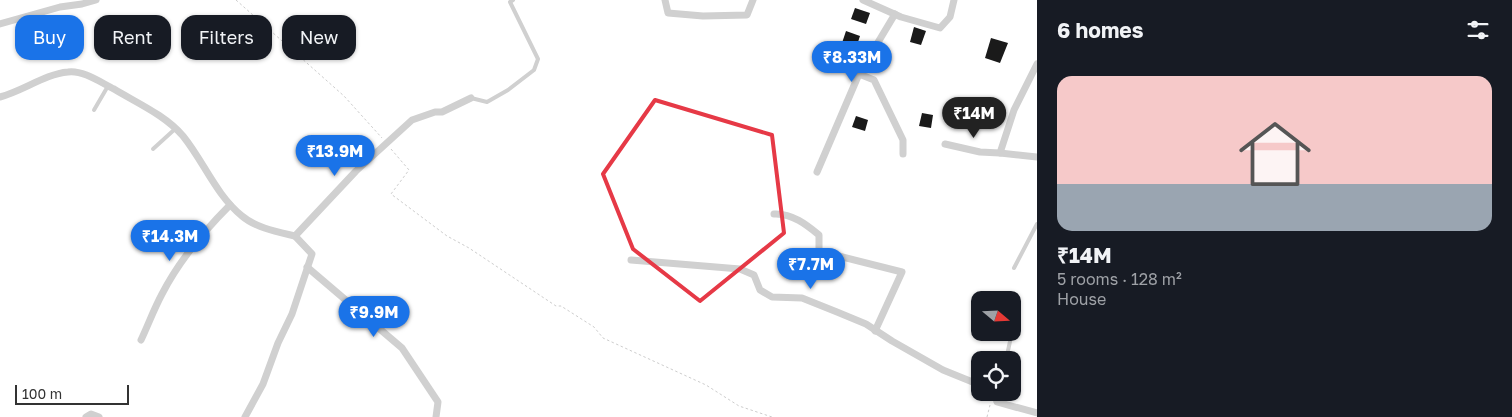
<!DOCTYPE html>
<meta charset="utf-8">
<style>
body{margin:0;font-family:"Golos Text",sans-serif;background:#20242c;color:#f1f3f6;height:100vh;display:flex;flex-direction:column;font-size:19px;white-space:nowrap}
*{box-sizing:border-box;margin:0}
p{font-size:16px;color:#9ea1a6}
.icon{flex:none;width:28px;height:28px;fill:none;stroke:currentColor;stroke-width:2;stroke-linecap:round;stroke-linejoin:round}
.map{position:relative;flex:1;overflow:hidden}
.drawer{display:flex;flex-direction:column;background:#171b24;width:475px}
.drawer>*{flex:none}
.top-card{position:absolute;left:15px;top:15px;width:475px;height:45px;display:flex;gap:10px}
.needle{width:32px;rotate:109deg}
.fabs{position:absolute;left:971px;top:291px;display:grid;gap:10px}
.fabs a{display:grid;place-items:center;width:50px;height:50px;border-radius:10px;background:#171b24;box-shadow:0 1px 4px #0004;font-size:25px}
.scale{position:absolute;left:15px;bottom:12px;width:114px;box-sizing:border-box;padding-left:5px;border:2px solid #333;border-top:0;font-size:14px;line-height:18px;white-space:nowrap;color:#333;-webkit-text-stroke:4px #fff;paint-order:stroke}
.price{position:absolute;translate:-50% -42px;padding:0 11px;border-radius:18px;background:#1a73e8;color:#fff;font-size:16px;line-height:32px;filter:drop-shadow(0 1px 2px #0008)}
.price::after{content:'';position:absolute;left:50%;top:30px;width:15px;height:11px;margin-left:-8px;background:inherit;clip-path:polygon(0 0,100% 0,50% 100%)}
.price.selected{background:#222;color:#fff}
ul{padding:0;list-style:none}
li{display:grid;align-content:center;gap:10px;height:265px;padding:0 20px}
li span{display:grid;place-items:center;height:155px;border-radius:15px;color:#555}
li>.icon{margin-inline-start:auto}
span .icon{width:90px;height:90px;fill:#fffc;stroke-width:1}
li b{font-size:21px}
h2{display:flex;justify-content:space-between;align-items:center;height:60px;padding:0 20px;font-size:21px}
.pill{padding:0 18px;border-radius:15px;background:#171b24;box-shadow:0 1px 4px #0004;font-size:18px;line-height:45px}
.pill.selected{background:#1a73e8;color:#fff}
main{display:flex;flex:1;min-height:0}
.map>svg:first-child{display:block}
</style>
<main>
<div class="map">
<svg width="1037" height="417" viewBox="0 0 1037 417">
<rect width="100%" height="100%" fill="#fff"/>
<g fill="#1a1a1a">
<path d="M855 8 870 13 866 24 851 19Z"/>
<path d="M914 27 926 31 921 45 910 42Z"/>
<path d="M846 31 860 36 856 48 842 43Z"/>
<path d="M991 38 1008 43 1000 63 985 58Z"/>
<path d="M922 113 933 115 931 128 919 126Z"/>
<path d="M856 116 868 120 865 131 852 127Z"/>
</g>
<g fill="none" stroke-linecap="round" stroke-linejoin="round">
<g stroke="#cdcdcd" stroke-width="1" stroke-dasharray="2.5 2.5" stroke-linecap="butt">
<path d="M236 0 344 96 382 138"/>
<path d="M391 149 409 170 391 194 447 236 469 248 556 306H561L594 327 603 338 706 385 739 406 772 417"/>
<path d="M987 417 990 405"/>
</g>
<g stroke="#d0d0d0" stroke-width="4">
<path d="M471 98 487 102 508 90 534 70 538 59 510 2 513 0"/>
<path d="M94 110 108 86"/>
<path d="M153 149 175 129"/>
<path d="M1014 268 1037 224"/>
<path d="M1012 331 1014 322"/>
<path d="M1006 360 1012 332"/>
</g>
<g stroke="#d0d0d0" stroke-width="7">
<path d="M665 0 668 13 703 16 747 15 753 0"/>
<path d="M863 0 901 17 940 28 950 17 954 0"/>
<path d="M895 14 859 74 874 80 903 140V154"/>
<path d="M0 24 60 7 82 4 96 0"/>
<path d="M1037 64 1014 110 1000 153 1037 157"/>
<path d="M0 97C23 91 45 74 68 72 83 70 100 82 114 89 137 103 165 115 183 136 204 162 216 195 242 216 256 228 278 232 295 236"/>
<path d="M945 144 980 152 1000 153"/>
<path d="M817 172 859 74"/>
<path d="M774 214C792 213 807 225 819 235V251L902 272 875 331"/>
<path d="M631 260 740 269 754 275 760 290 772 297 802 298 837 312 866 324 892 341 943 370 980 385"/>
<path d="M307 267 402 348 438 402 436 417"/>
<path d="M141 340C148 325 154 309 162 294 179 261 204 231 230 205"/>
<path d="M994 392 997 402 1037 413"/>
<path d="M86 417 91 414 99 417"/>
<path d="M245 417 263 384 278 343 292 314 312 254 295 236 356 171 412 120 435 112H442L471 98"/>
</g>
</g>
<path fill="none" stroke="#e63946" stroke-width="4" stroke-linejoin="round" d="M655 100 772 135 784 233 700 301 633 249 603 174Z"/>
</svg>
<div class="fabs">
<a><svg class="needle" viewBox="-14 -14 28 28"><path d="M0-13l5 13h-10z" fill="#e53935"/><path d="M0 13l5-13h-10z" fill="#9ea1a6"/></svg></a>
<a><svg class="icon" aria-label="locate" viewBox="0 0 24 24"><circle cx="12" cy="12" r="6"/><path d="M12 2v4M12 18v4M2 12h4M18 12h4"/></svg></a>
</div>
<div class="scale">100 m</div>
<b class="price" style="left:852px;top:83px">₹8.33M</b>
<b class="price selected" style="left:974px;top:139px">₹14M</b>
<b class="price" style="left:335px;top:177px">₹13.9M</b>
<b class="price" style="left:170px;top:262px">₹14.3M</b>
<b class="price" style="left:811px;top:290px">₹7.7M</b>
<b class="price" style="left:374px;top:338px">₹9.9M</b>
<div class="top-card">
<a class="pill selected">Buy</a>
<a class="pill">Rent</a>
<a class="pill">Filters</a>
<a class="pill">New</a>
</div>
</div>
<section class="drawer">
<h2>6 homes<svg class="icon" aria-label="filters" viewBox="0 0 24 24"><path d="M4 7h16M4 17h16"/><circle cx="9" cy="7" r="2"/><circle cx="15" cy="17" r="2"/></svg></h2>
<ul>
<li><span style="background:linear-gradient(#f6c9c9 70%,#9aa5b1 0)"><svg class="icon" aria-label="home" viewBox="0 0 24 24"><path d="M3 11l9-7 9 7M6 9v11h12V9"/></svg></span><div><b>₹14M</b><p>5 rooms · 128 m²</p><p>House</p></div></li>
</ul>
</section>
</main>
